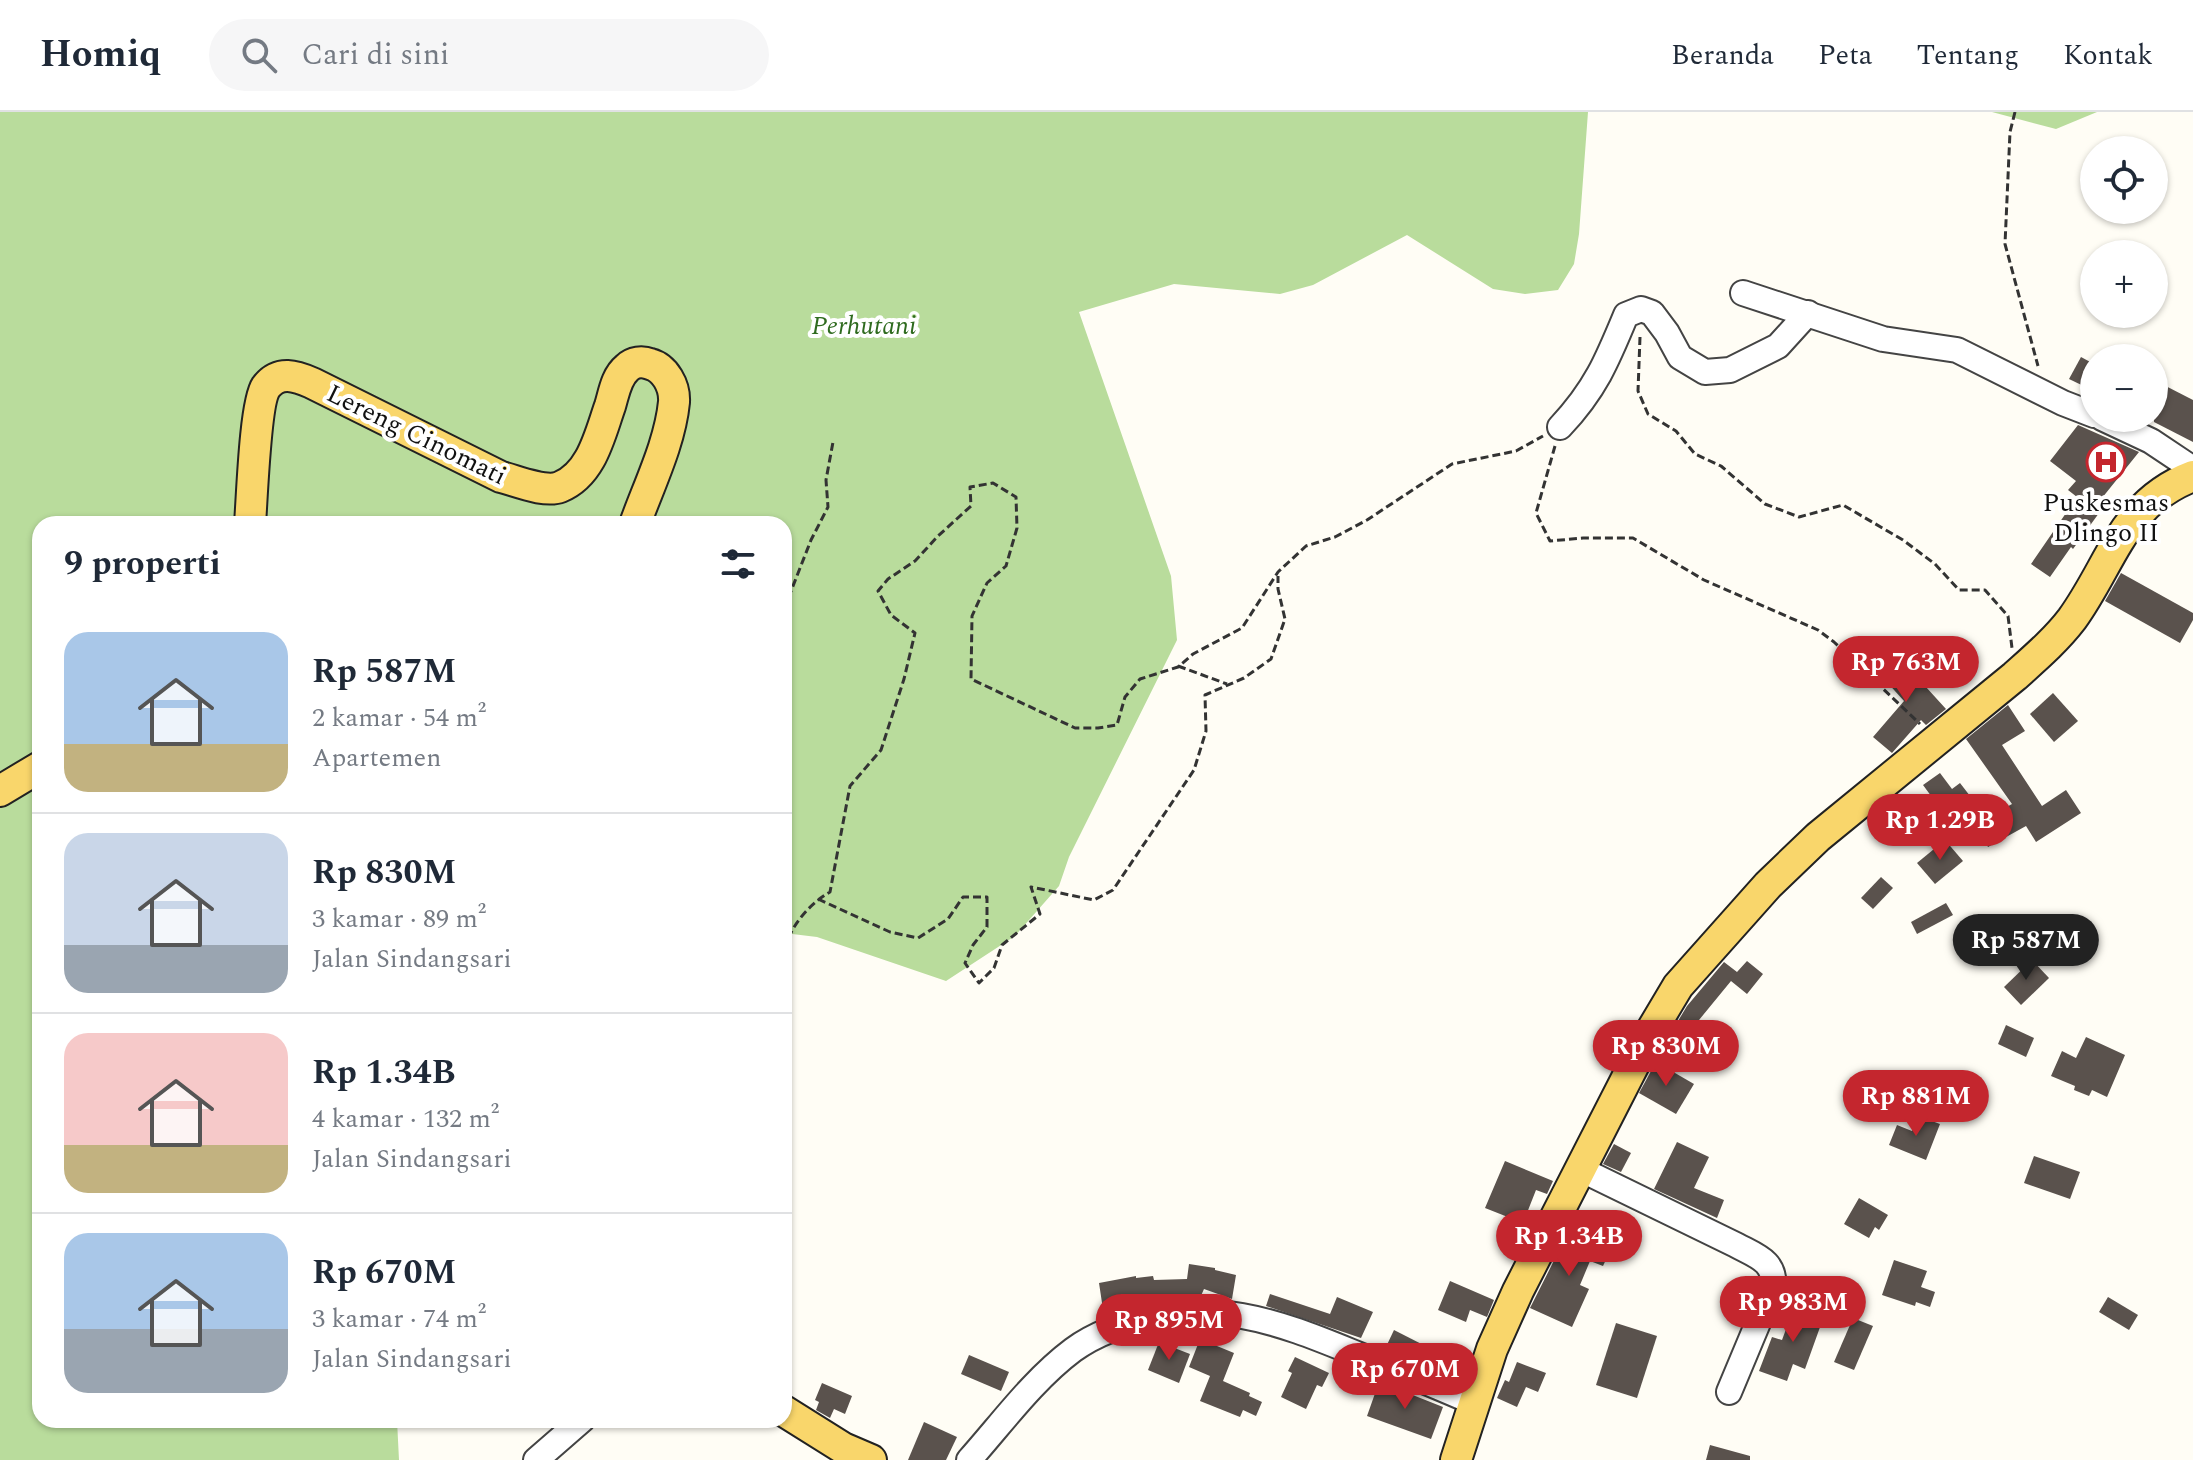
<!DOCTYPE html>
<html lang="id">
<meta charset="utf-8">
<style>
body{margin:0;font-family:Spectral,serif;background:#f6f6f7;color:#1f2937;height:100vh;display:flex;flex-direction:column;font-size:30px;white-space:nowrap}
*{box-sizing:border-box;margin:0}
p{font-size:26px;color:#747a83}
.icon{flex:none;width:44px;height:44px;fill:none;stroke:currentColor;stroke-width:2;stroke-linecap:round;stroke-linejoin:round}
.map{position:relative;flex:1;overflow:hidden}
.side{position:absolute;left:32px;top:404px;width:760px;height:912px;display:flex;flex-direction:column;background:#fff;border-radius:24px;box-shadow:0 2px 6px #0004}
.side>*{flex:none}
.fabs{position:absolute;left:2080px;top:24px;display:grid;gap:16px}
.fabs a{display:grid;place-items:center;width:88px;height:88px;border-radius:50%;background:#fff;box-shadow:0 2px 6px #0004;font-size:40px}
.price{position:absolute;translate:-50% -68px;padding:0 18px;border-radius:28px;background:#c4262e;color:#fff;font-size:26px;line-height:52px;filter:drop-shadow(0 2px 4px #0008)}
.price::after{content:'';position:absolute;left:50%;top:48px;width:24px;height:18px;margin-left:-12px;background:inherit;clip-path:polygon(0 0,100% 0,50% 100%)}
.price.on{background:#222;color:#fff}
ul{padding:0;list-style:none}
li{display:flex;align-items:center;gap:24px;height:200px;padding:0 32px}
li+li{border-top:2px solid #e0e1e3}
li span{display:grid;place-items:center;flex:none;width:224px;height:160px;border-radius:24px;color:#555}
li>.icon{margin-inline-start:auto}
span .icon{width:96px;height:96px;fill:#fffc;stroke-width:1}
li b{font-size:34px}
h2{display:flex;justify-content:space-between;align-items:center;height:96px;padding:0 32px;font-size:34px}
header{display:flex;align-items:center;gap:48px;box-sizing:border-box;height:112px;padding:0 40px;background:#fff;border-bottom:2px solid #e0e1e3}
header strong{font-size:38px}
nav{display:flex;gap:44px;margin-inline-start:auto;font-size:28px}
.search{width:560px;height:72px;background:#f6f6f7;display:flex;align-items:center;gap:20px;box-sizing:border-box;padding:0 28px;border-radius:44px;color:#747a83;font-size:30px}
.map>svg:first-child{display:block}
</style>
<header>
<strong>Homiq</strong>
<div class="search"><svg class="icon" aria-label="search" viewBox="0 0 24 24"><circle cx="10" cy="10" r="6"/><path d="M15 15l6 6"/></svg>Cari di sini</div>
<nav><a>Beranda</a><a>Peta</a><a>Tentang</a><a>Kontak</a></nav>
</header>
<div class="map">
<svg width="2193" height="1348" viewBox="0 0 2193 1348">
<rect width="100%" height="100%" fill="#fffdf5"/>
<g fill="#b9dc9c">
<path d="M0 0H1588L1579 122 1574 152 1558 178 1525 182 1493 177 1407 123 1313 173 1280 182 1174 172 1079 200 1171 464 1177 528 1069 745 1059 774 1015 824 946 869 817 825 784 821V412H40V1308H397L399 1348H0Z"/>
<path d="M1992 0H2097L2056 17Z"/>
</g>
<g fill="#5a524d">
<path d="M2081 245 2094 252V279L2069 267Z"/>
<path d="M2154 268 2193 288V330L2154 310Z"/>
<path d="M2078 313 2139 340 2102 386 2107 390 2073 437 2071 435 2050 465 2031 452 2077 385 2068 378 2076 369 2050 349Z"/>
<path d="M2121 461 2193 501V508L2180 531 2105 489Z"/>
<path d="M1895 541 1946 597 1926 613 1921 608 1892 641 1873 625 1904 589 1876 558Z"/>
<path d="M2053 581 2078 609 2054 630 2030 602Z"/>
<path d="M2008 593 2025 619 2002 633 2042 694 2066 678 2081 701 2036 730 2026 714 1988 735 1968 698 1951 711 1923 673 1940 661 1952 677 1960 671 1987 706 2012 692 1966 627Z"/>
<path d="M1945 728 1963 749 1935 772 1917 751Z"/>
<path d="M1881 765 1893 776 1873 797 1861 786Z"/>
<path d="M1946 791 1953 803 1917 822 1911 810Z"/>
<path d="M2032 848 2049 866 2021 893 2004 875Z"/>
<path d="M1747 849 1763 862 1747 882 1731 869 1699 908 1715 921 1695 945 1669 924 1687 894 1724 850 1737 860Z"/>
<path d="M2006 913 2034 926 2026 945 1998 932Z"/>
<path d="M2086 925 2125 943 2107 985 2092 978 2089 984 2074 978 2075 974 2051 964 2062 939 2076 946Z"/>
<path d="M1656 950 1694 972 1676 1002 1639 981Z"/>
<path d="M1918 1004 1940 1012 1926 1048 1889 1033 1897 1013 1912 1019Z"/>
<path d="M1677 1030 1709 1045 1694 1076 1724 1088 1717 1106 1654 1077Z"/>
<path d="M1614 1032 1631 1041 1621 1060 1603 1052Z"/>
<path d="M2034 1044 2080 1060 2070 1087 2024 1071Z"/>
<path d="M1505 1049 1553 1069 1547 1082 1536 1078 1523 1111 1485 1096Z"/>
<path d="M1859 1086 1888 1103 1879 1118 1875 1115 1869 1126 1844 1112Z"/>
<path d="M1570 1117 1611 1137 1603 1154 1590 1149 1580 1173 1589 1177 1572 1215 1530 1196Z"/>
<path d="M1894 1148 1927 1159 1921 1175 1935 1180 1930 1195 1916 1190 1915 1194 1882 1183Z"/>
<path d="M1189 1152 1215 1156V1158L1236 1163 1232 1187 1204 1177 1200 1186 1151 1191 1104 1204 1099 1171 1136 1164V1166L1153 1164 1154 1168 1187 1167Z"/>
<path d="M1450 1169 1494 1188 1487 1205 1470 1198 1466 1210 1438 1198Z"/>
<path d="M1270 1182 1330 1202 1337 1185 1373 1200 1361 1226 1266 1194Z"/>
<path d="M2108 1185 2138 1203 2129 1218 2099 1200Z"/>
<path d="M1795 1193 1824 1204 1805 1257 1793 1252 1787 1269 1759 1259 1772 1225 1782 1228Z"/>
<path d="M1853 1206 1873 1214 1854 1258 1834 1250Z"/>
<path d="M1616 1211 1657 1224 1637 1286 1596 1273Z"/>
<path d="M1394 1218 1447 1245 1440 1260 1385 1237Z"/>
<path d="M1200 1227 1234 1241 1223 1269 1250 1281 1249 1284 1262 1290 1256 1304 1243 1298 1240 1305 1200 1289 1210 1264 1189 1255Z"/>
<path d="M1159 1230 1190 1242 1179 1271 1148 1258Z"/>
<path d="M969 1243 1009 1260 1001 1279 961 1262Z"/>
<path d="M1295 1245 1329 1261 1322 1275 1317 1273 1306 1297 1281 1285 1292 1261 1288 1259Z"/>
<path d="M1517 1250 1546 1261 1538 1280 1526 1275 1517 1295 1497 1286 1505 1268 1509 1270Z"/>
<path d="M822 1271 852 1284 845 1302 834 1297 830 1306 816 1298 819 1290 815 1288Z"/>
<path d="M1378 1273 1393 1279 1395 1276 1443 1295 1431 1327 1367 1304Z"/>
<path d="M924 1310 957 1325 946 1348H908Z"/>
<path d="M1710 1333 1750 1344V1348H1706Z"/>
</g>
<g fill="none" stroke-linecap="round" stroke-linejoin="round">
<g stroke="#444" stroke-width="28">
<g id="minor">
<path d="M1743 181 1883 227 1957 238 2063 291 2094 303"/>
<path d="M2102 306 2151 329 2193 357"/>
<path d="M1560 315C1595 278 1607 249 1626 203L1641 197 1652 201 1667 221 1680 245 1705 260 1730 258 1778 234 1808 201"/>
<path d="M1580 1057 1736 1133C1756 1144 1776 1149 1773 1175L1729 1280"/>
<path d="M536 1348 582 1308"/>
<path d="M969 1348C1002 1311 1033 1268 1073 1238 1117 1206 1190 1195 1242 1204 1282 1211 1320 1227 1357 1242 1397 1258 1436 1274 1475 1291"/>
</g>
</g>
<g stroke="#222" stroke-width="34">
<g id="major">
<path d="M250 412C252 387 255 291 266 275 279 258 296 264 312 271L501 365C517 369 545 381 560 375 592 362 600 322 610 294 614 281 616 265 627 256 633 250 642 249 650 252 665 256 675 274 674 290 670 331 649 373 635 412"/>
<path d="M0 679 40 655"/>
<path d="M784 1299 843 1336 871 1348"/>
<path d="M1456 1348 1492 1237 1518 1179 1650 921 1678 874 1768 773 1818 725 2015 564C2035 546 2056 528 2072 507 2112 452 2122 391 2193 364"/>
</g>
</g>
<g stroke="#333" stroke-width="3" stroke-dasharray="8 4" stroke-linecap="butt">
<path d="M2015 0 2010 20 2005 132 2038 254"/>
<path d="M1640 225 1638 279 1648 302 1676 319 1695 342 1721 354 1765 392 1799 405 1843 393 1903 428 1935 452 1959 478H1985L2008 504 2012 536"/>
<path d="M1555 334 1536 401 1550 429 1583 426H1633L1704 468 1818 518 1834 530 1920 612"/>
<path d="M784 497 811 428 828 395 826 368 833 330"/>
<path d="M1178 554 1227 572"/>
<path d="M818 787 890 820 918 826 948 807 963 785H987V815L973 833 965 851 979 871 994 856 1002 833 1040 802 1031 775 1094 788 1113 778 1194 658 1206 619 1205 583 1244 566 1271 547 1285 507 1278 477V464"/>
<path d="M784 837C791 814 809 792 830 780L850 674 881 638 904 567 915 521 891 503 878 479 888 467 915 449 938 424 971 394 970 375 993 371 1016 385 1017 416 1006 454 987 471 972 504 971 567 1075 616H1098L1117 613 1125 585 1140 567 1178 555 1193 542 1242 516 1278 460 1306 434 1335 425 1367 408 1452 352 1516 339 1543 324"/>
</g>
<use href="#minor" stroke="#fff" stroke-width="24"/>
<use href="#major" stroke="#f9d66b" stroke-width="30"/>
</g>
<defs>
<g id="hospital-ring" transform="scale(2)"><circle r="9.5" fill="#fff" stroke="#c4262e" stroke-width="1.5"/><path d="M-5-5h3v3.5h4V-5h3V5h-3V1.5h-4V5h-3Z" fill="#c4262e"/></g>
</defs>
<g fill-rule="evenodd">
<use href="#hospital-ring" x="2106" y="350"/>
</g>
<g text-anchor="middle" stroke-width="8" stroke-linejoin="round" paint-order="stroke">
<g font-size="26" font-style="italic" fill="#2f6b1f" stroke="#fff">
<text x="864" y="222">Perhutani</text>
</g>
<g font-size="26" fill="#111" stroke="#fff">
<text transform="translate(417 322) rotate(26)" y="9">Lereng Cinomati</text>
</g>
<g font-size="26" fill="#111" stroke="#fff">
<text x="2106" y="399">Puskesmas<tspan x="2106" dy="30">Dlingo II</tspan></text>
</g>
</g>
</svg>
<div class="fabs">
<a><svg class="icon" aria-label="locate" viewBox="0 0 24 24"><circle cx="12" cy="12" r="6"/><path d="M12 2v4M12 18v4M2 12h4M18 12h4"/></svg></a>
<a>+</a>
<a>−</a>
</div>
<b class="price" style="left:1906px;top:592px">Rp 763M</b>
<b class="price" style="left:1940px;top:750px">Rp 1.29B</b>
<b class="price on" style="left:2026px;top:870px">Rp 587M</b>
<b class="price" style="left:1666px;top:976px">Rp 830M</b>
<b class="price" style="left:1916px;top:1026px">Rp 881M</b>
<b class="price" style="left:1569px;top:1166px">Rp 1.34B</b>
<b class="price" style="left:1793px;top:1232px">Rp 983M</b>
<b class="price" style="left:1169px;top:1250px">Rp 895M</b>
<b class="price" style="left:1405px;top:1299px">Rp 670M</b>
<section class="side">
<h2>9 properti<svg class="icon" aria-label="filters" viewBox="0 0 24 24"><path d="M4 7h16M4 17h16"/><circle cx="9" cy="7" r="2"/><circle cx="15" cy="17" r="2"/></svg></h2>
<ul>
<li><span style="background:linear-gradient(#a9c7e8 70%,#c2b280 0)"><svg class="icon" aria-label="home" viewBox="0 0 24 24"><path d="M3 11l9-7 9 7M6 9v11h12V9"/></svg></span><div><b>Rp 587M</b><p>2 kamar · 54 m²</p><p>Apartemen</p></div></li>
<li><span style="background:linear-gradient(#c9d6e8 70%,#9aa5b1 0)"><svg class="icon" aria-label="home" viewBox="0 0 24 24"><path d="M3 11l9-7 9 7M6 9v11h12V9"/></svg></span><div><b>Rp 830M</b><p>3 kamar · 89 m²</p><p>Jalan Sindangsari</p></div></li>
<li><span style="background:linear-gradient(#f6c9c9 70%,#c2b280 0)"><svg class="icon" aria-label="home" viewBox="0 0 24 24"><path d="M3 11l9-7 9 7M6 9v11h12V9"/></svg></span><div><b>Rp 1.34B</b><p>4 kamar · 132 m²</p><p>Jalan Sindangsari</p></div></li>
<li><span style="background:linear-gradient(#a9c7e8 60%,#9aa5b1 0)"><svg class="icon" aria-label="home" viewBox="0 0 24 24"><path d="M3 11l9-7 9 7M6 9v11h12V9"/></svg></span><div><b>Rp 670M</b><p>3 kamar · 74 m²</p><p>Jalan Sindangsari</p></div></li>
</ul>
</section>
</div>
